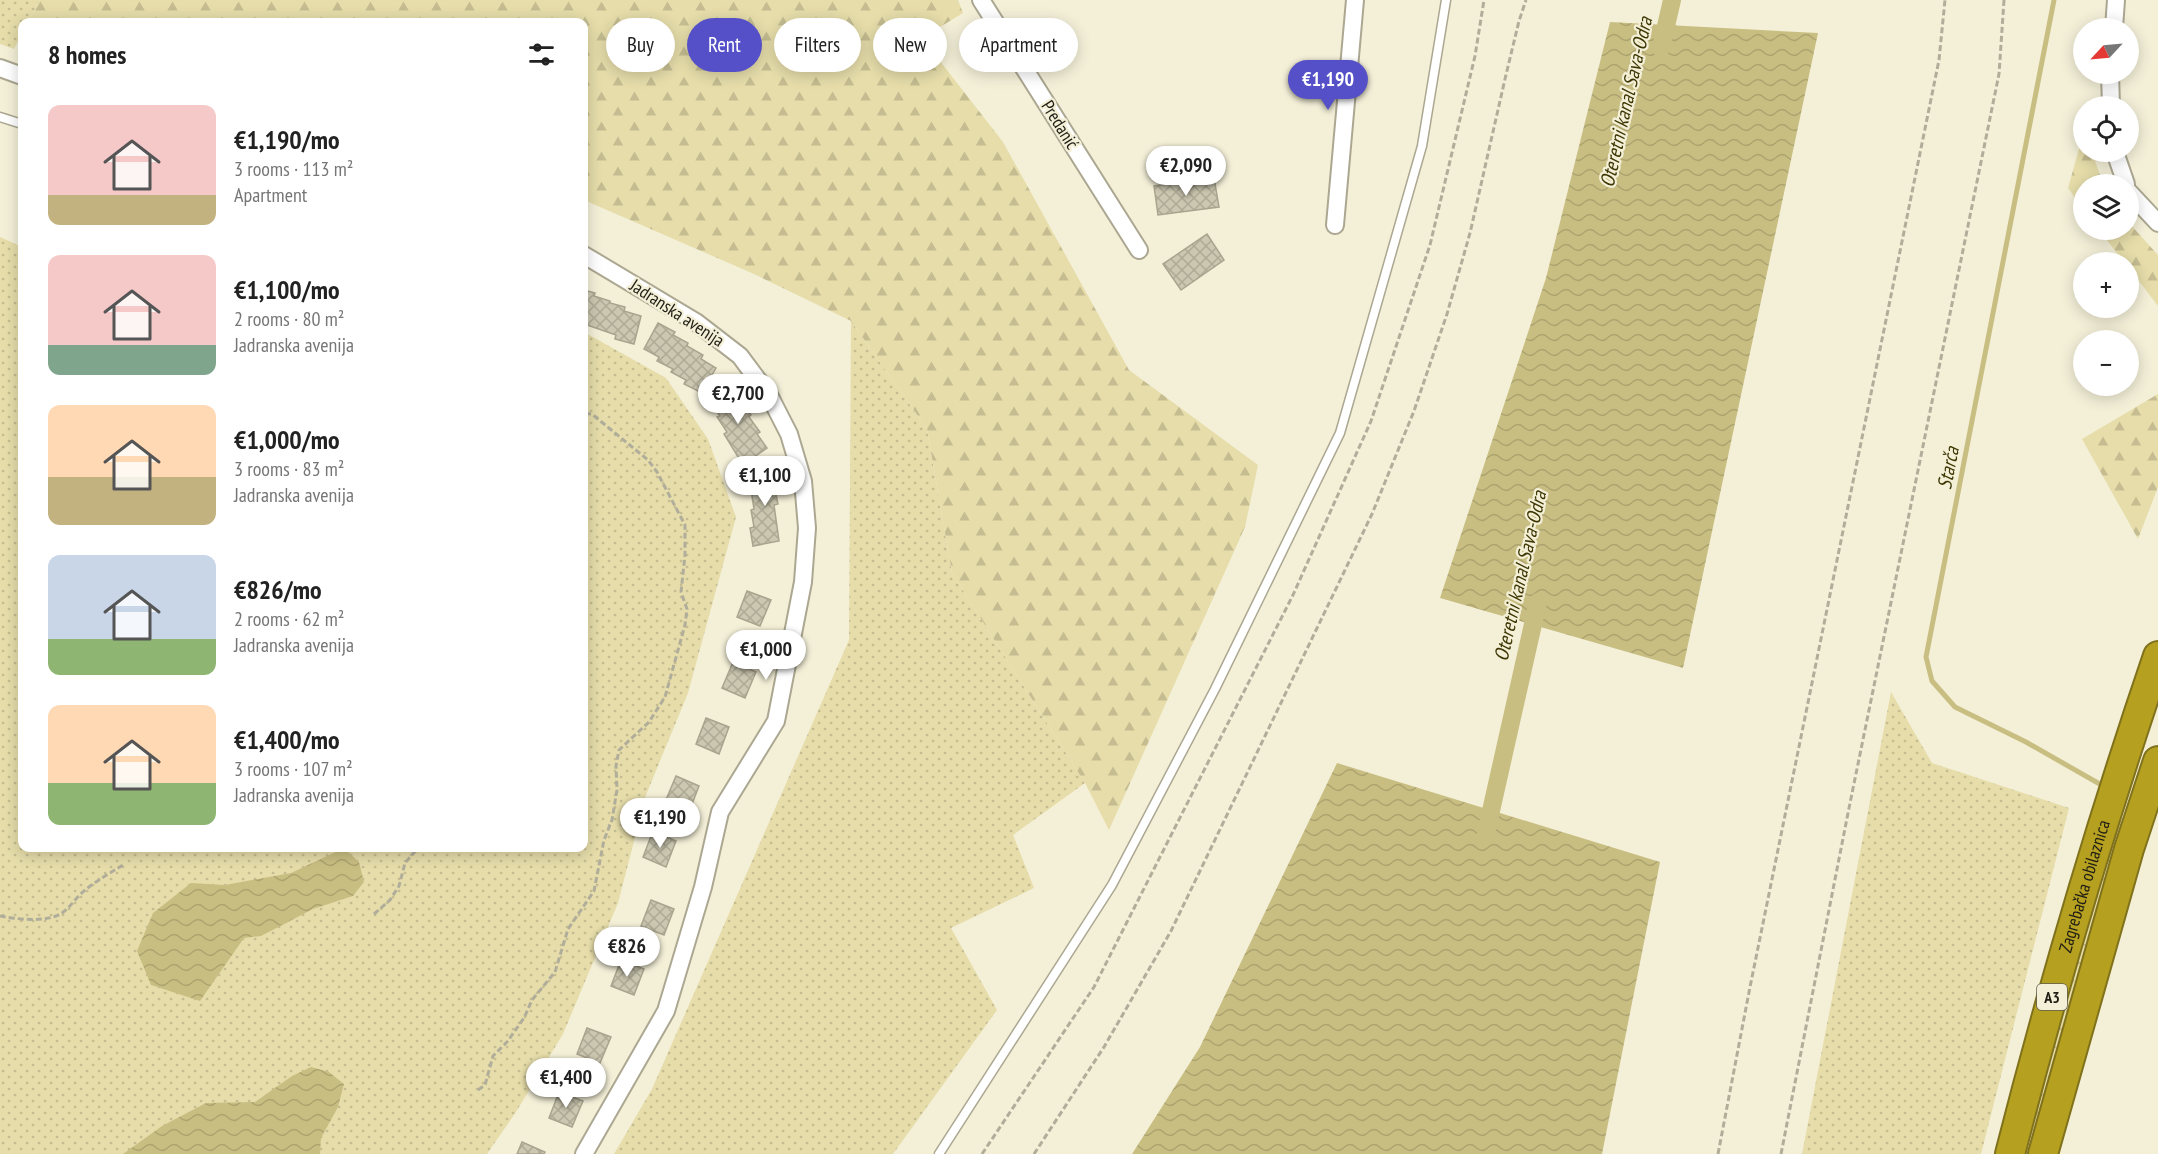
<!DOCTYPE html>
<meta charset="utf-8">
<style>
body{margin:0;font-family:"PT Sans Narrow",sans-serif;background:#f6f6f6;color:#222;height:100vh;display:flex;flex-direction:column;font-size:22px;white-space:nowrap}
*{box-sizing:border-box;margin:0}
p{font-size:20px;color:#767676}
.icon{flex:none;width:33px;height:33px;fill:none;stroke:currentColor;stroke-width:2;stroke-linecap:round;stroke-linejoin:round}
.map{position:relative;flex:1;overflow:hidden}
.details{position:absolute;left:18px;top:18px;width:570px;height:834px;display:flex;flex-direction:column;background:#fff;border-radius:12px;box-shadow:0 3px 15px #0003}
.details>*{flex:none}
.hud{position:absolute;left:606px;top:18px;width:570px;height:54px;display:flex;gap:12px}
.needle{width:39px;rotate:244deg}
.tools{position:absolute;left:2073px;top:18px;display:grid;gap:12px}
.tools a{display:grid;place-items:center;width:66px;height:66px;border-radius:50%;background:#fff;box-shadow:0 3px 15px #0003;font-size:30px}
.price{position:absolute;translate:-50% -51px;padding:0 14px;border-radius:21px;background:#fff;color:#222;font-size:20px;line-height:39px;filter:drop-shadow(0 2px 3px #0008)}
.price::after{content:'';position:absolute;left:50%;top:36px;width:18px;height:14px;margin-left:-9px;background:inherit;clip-path:polygon(0 0,100% 0,50% 100%)}
.price.active{background:#5550c7;color:#fff}
ul{padding:0;list-style:none}
li{display:flex;align-items:center;gap:18px;height:150px;padding:0 30px}
li span{display:grid;place-items:center;flex:none;width:168px;height:120px;border-radius:12px;color:#555}
li>.icon{margin-inline-start:auto}
span .icon{width:72px;height:72px;fill:#fffc;stroke-width:1}
li b{font-size:26px}
h2{display:flex;justify-content:space-between;align-items:center;height:72px;padding:0 30px;font-size:26px}
.pill{padding:0 21px;border-radius:27px;background:#fff;box-shadow:0 3px 15px #0003;font-size:21px;line-height:54px}
.pill.active{background:#5550c7;color:#fff}
.map>svg:first-child{display:block}
</style>
<div class="map">
<svg width="2158" height="1154" viewBox="0 0 2158 1154">
<defs>
<pattern id="grass-dots" width="8" height="8" patternUnits="userSpaceOnUse" patternTransform="scale(1.5)"><rect width="8" height="8" fill="#e6ddaa"/><path d="M2 2h.1M6 6h.1" fill="none" stroke="#c5bd91" stroke-width="1.8" stroke-linecap="round"/></pattern>
<pattern id="forest-firs" width="22" height="20" patternUnits="userSpaceOnUse" patternTransform="scale(1.5)"><rect width="22" height="20" fill="#e6ddaa"/><path d="M5 1l3.5 6h-7zM16 11l3.5 6h-7z" fill="#c5bd91"/></pattern>
<pattern id="water-waves" width="16" height="10" patternUnits="userSpaceOnUse" patternTransform="scale(1.5)"><rect width="16" height="10" fill="#c9be82"/><path d="M0 5q4-4 8 0t8 0" fill="none" stroke="#aca36f"/></pattern>
<pattern id="building-cross-hatch" width="8" height="8" patternUnits="userSpaceOnUse" patternTransform="scale(1.5)"><rect width="8" height="8" fill="#cbc7b0"/><path d="M0 0l8 8M0 8l8-8" fill="none" stroke="#aeaa96"/></pattern>
</defs>
<rect width="100%" height="100%" fill="#f4f0d8"/>
<g fill="url(#grass-dots)">
<path d="M0 0H40L28 22H22V33L14 49 0 44Z"/>
<path d="M0 237 22 247V848H584V332L666 378 708 439 736 517 688 693 646 795 618 903 563 1034 516 1112 487 1154H0Z"/>
<path d="M851 321 927 429 952 573 1085 783 1013 835 1034 888 951 928 997 1010 893 1154H614L652 1089 849 640Z"/>
<path d="M1891 692 1932 763 2069 808 1981 1154H1802Z"/>
<path d="M2119 820 2128 823 2032 1154H2021Z"/>
</g>
<g fill="url(#forest-firs)">
<path d="M40 0H958L963 13 922 38 1003 142 1129 370 1258 465 1245 527 1109 830 1085 783 952 573 927 429 851 321 754 274 584 200V22H28Z"/>
<path d="M2083 135 2084 152H2092L2103 184H2084L2083 209 2068 188Z"/>
<path d="M2129 223 2158 255V306L2129 268 2128 262H2124L2099 230H2128Z"/>
<path d="M2158 394V487L2138 539 2082 439Z"/>
</g>
<g fill="url(#water-waves)">
<path d="M1610 22 1818 33 1683 668 1440 598 1546 278Z"/>
<path d="M1337 763 1660 862 1602 1154H1132L1200 1047Z"/>
<path d="M344 848 359 862 364 882 353 896 313 909 261 936 244 938 200 1001 151 985 137 951 153 913 191 883 225 885 291 873Z"/>
<path d="M311 1067 329 1072 344 1084 338 1107 321 1138 320 1154H123L162 1126 206 1103 255 1102 292 1076Z"/>
</g>
<g fill="none" stroke-linecap="round" stroke-linejoin="round">
<path stroke="#c9be82" stroke-width="5" d="M2054 0 1926 657 1932 681 1955 707 2026 742 2105 787"/>
<g stroke="#c9be82" stroke-width="18">
<path d="M1661 48 1672 0"/>
<path d="M1486 833 1538 602"/>
</g>
</g>
<g fill="url(#building-cross-hatch)" stroke="#a8a48e" stroke-width="1.5">
<path d="M1214 178 1219 207 1158 215 1154 186Z"/>
<path d="M1207 234 1224 260 1181 290 1163 264Z"/>
<path d="M584 290 595 293 594 296 610 301V303L625 307 624 311 641 316 634 344 615 339 616 335 584 324Z"/>
<path d="M658 323 675 332 673 335 688 343 687 346 703 355 701 359 716 368 702 393 684 384 686 380 671 372 673 369 657 361 659 357 644 349Z"/>
<path d="M734 384 744 399 741 401 751 415 749 417 760 432 757 434 767 448 743 465 724 434 727 432 717 417 720 416 710 402Z"/>
<path d="M776 467 780 488 775 489 778 504 774 505 779 541 753 546 750 528 754 527 751 510 754 509 751 490H755L752 472Z"/>
<path d="M747 591 771 600 760 626 737 617Z"/>
<path d="M733 662 756 672 745 698 722 688Z"/>
<path d="M706 718 729 727 719 754 696 744Z"/>
<path d="M676 776 699 786 689 812 665 802Z"/>
<path d="M653 831 676 841 666 867 643 857Z"/>
<path d="M651 900 674 909 664 935 641 926Z"/>
<path d="M621 960 644 969 634 995 611 986Z"/>
<path d="M587 1028 611 1037 600 1063 577 1054Z"/>
<path d="M559 1092 583 1101 572 1127 549 1118Z"/>
<path d="M522 1142 545 1152 544 1154H517Z"/>
</g>
<g fill="none" stroke-linecap="round" stroke-linejoin="round">
<g stroke="#aba791" stroke-width="11">
<g id="service">
<path d="M0 117 22 124"/>
<path d="M939 1154 1112 885 1215 689 1340 433 1422 146 1446 0"/>
</g>
</g>
<g stroke="#aba791" stroke-width="20">
<g id="minor">
<path d="M981 0 1139 250"/>
<path d="M2114 28 2116 0"/>
<path d="M0 68 22 76"/>
<path d="M2110 74 2111 106"/>
<path d="M2115 152 2126 184"/>
<path d="M2128 191 2158 223"/>
<path d="M1335 225 1355 0"/>
<path d="M584 255 696 322 740 356 769 395 789 434 803 481 807 528 803 582 776 721 720 812 703 887 666 1011 584 1154"/>
</g>
</g>
<g stroke="#80721c" stroke-width="32">
<g id="motorway">
<path id="s1" d="M2010 1154C2053 986 2102 820 2158 656"/>
<path d="M2043 1154 2129 849 2158 761"/>
</g>
</g>
<g stroke="#b0ad9a" stroke-width="3" stroke-dasharray="6 3" stroke-linecap="butt">
<path d="M374 914 390 900 399 886 405 863 418 848"/>
<path d="M0 916C16 919 40 922 56 916 68 912 75 898 84 891 96 881 110 873 123 865"/>
<path d="M478 1090 485 1085 493 1056 507 1042 524 1018 532 1000 555 972 568 929 594 891 604 840 612 820 617 790 616 766 619 750 649 722 665 697 685 625 687 609 681 592 685 555V525L657 472 648 460 593 415 584 412"/>
<path d="M982 1154 1094 987 1293 595 1371 421 1430 245 1475 56 1484 0"/>
<path d="M1034 1154 1104 1047 1171 931 1372 514 1414 411 1447 314 1470 233 1505 79 1519 21 1526 0"/>
<path d="M1718 1154 1750 987 1939 60 1945 0"/>
<path d="M1781 1154 1849 808 1999 74 2004 0"/>
</g>
<use href="#service" stroke="#fff" stroke-width="8"/>
<use href="#minor" stroke="#fff" stroke-width="16"/>
<use href="#motorway" stroke="#b5a020" stroke-width="28"/>
</g>
<g text-anchor="middle" stroke-width="4.5" stroke-linejoin="round" paint-order="stroke">
<rect fill="#f4f0d8" stroke="#5e5c4f" stroke-width="1.5" x="2037" y="984" width="30" height="26" rx="4.5"/>
<g font-size="16" font-weight="bold" fill="#1e1c14">
<text x="2052" y="1003">A3</text>
</g>
<g font-size="18" fill="#1e1c14" stroke="#f4f0d8">
<text transform="translate(1060 125) rotate(58)" y="6">Predanić</text>
<text transform="translate(677 313) rotate(33)" y="6">Jadranska avenija</text>
<text dy="6" stroke="none"><textPath href="#s1" startOffset="278">Zagrebačka obilaznica</textPath></text>
</g>
<g font-size="20" font-style="italic" fill="#3e3603" stroke="#f4f0d8">
<text transform="translate(1626 102) rotate(-77)" y="7">Oteretni kanal Sava-Odra</text>
<text transform="translate(1948 468) rotate(-79)" y="7">Starča</text>
<text transform="translate(1520 576) rotate(-77)" y="7">Oteretni kanal Sava-Odra</text>
</g>
</g>
</svg>
<div class="tools">
<a><svg class="needle" viewBox="-14 -14 28 28"><path d="M0-13l5 13h-10z" fill="#e53935"/><path d="M0 13l5-13h-10z" fill="#767676"/></svg></a>
<a><svg class="icon" aria-label="locate" viewBox="0 0 24 24"><circle cx="12" cy="12" r="6"/><path d="M12 2v4M12 18v4M2 12h4M18 12h4"/></svg></a>
<a><svg class="icon" aria-label="layers" viewBox="0 0 24 24"><path d="M12 4l9 5-9 5-9-5zM3 14l9 5 9-5"/></svg></a>
<a>+</a>
<a>−</a>
</div>
<b class="price active" style="left:1328px;top:111px">€1,190</b>
<b class="price" style="left:1186px;top:197px">€2,090</b>
<b class="price" style="left:738px;top:425px">€2,700</b>
<b class="price" style="left:765px;top:507px">€1,100</b>
<b class="price" style="left:766px;top:681px">€1,000</b>
<b class="price" style="left:660px;top:849px">€1,190</b>
<b class="price" style="left:627px;top:978px">€826</b>
<b class="price" style="left:566px;top:1109px">€1,400</b>
<div class="hud">
<a class="pill">Buy</a>
<a class="pill active">Rent</a>
<a class="pill">Filters</a>
<a class="pill">New</a>
<a class="pill">Apartment</a>
</div>
<section class="details">
<h2>8 homes<svg class="icon" aria-label="filters" viewBox="0 0 24 24"><path d="M4 7h16M4 17h16"/><circle cx="9" cy="7" r="2"/><circle cx="15" cy="17" r="2"/></svg></h2>
<ul>
<li><span style="background:linear-gradient(#f6c9c9 75%,#c2b280 0)"><svg class="icon" aria-label="home" viewBox="0 0 24 24"><path d="M3 11l9-7 9 7M6 9v11h12V9"/></svg></span><div><b>€1,190/mo</b><p>3 rooms · 113 m²</p><p>Apartment</p></div></li>
<li><span style="background:linear-gradient(#f6c9c9 75%,#7fa58c 0)"><svg class="icon" aria-label="home" viewBox="0 0 24 24"><path d="M3 11l9-7 9 7M6 9v11h12V9"/></svg></span><div><b>€1,100/mo</b><p>2 rooms · 80 m²</p><p>Jadranska avenija</p></div></li>
<li><span style="background:linear-gradient(#ffd9b3 60%,#c2b280 0)"><svg class="icon" aria-label="home" viewBox="0 0 24 24"><path d="M3 11l9-7 9 7M6 9v11h12V9"/></svg></span><div><b>€1,000/mo</b><p>3 rooms · 83 m²</p><p>Jadranska avenija</p></div></li>
<li><span style="background:linear-gradient(#c9d6e8 70%,#8fb573 0)"><svg class="icon" aria-label="home" viewBox="0 0 24 24"><path d="M3 11l9-7 9 7M6 9v11h12V9"/></svg></span><div><b>€826/mo</b><p>2 rooms · 62 m²</p><p>Jadranska avenija</p></div></li>
<li><span style="background:linear-gradient(#ffd9b3 65%,#8fb573 0)"><svg class="icon" aria-label="home" viewBox="0 0 24 24"><path d="M3 11l9-7 9 7M6 9v11h12V9"/></svg></span><div><b>€1,400/mo</b><p>3 rooms · 107 m²</p><p>Jadranska avenija</p></div></li>
</ul>
</section>
</div>
